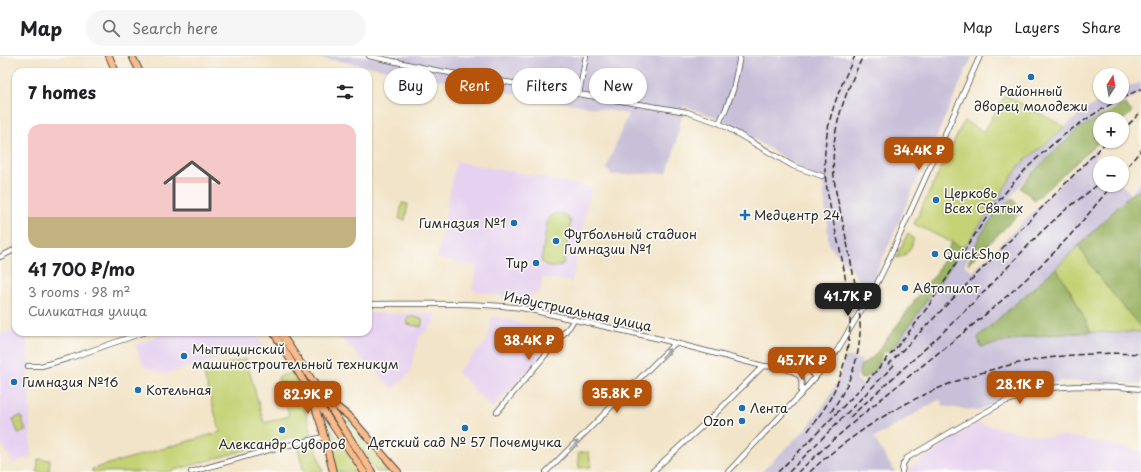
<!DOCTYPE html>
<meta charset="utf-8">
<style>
body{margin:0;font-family:"Playpen Sans",sans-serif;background:#f6f6f6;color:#202124;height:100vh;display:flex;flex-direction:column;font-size:15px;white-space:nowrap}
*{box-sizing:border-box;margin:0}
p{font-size:13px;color:#757577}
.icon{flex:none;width:22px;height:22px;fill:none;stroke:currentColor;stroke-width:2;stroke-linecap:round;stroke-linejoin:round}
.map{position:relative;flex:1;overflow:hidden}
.drawer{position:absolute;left:12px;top:12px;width:360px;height:268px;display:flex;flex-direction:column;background:#fff;border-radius:12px;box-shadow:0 1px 3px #0004}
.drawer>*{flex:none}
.banner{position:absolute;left:384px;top:12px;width:380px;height:36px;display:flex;gap:8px}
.needle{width:26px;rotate:11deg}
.tools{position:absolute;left:1093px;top:12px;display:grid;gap:8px}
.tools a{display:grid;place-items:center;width:36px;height:36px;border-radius:50%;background:#fff;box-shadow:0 1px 3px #0004;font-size:20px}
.price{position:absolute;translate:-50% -34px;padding:0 9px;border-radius:8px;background:#b45309;color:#fff;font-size:13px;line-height:26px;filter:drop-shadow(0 1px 2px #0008)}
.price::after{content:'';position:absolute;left:50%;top:24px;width:12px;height:9px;margin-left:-6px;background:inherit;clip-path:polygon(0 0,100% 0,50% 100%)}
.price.on{background:#222;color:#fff}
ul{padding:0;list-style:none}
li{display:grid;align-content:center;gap:8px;height:212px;padding:0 16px}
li+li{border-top:1px solid #e0e0e0}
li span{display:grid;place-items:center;height:124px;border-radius:12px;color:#555}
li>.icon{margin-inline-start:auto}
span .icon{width:72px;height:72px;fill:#fffc;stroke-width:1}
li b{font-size:17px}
h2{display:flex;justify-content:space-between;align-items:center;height:48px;padding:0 16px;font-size:17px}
.pill{padding:0 14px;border-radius:18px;background:#fff;box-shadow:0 1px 3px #0004;font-size:14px;line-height:36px}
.pill.on{background:#b45309;color:#fff}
header{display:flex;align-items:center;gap:24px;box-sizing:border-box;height:56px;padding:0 20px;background:#fff;border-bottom:1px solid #e0e0e0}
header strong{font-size:19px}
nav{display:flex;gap:22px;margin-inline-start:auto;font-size:14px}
.search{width:280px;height:36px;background:#f6f6f6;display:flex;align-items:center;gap:10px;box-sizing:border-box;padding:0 14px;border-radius:22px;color:#757577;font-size:15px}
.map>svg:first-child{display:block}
</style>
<header>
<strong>Map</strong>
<div class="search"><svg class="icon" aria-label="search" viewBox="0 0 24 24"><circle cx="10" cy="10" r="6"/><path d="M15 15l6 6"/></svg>Search here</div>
<nav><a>Map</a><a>Layers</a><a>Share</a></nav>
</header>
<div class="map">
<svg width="1141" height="416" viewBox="0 0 1141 416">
<rect width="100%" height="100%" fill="#fdfcf7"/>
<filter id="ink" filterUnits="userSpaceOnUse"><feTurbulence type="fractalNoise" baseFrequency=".025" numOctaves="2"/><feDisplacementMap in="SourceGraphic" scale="8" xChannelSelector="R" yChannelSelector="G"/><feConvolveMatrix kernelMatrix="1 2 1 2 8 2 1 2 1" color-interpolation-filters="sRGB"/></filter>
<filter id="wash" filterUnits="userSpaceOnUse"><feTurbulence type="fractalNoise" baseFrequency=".012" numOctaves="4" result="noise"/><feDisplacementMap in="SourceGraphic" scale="16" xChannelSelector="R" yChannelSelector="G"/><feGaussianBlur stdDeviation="0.9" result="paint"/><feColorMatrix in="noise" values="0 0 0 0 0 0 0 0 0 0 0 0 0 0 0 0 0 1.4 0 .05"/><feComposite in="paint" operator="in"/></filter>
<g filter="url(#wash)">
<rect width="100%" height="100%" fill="#f2e4c8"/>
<g fill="#e6d2f0">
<path d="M456 105 591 131 572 226 542 221 540 236 523 243 472 234 477 211 437 202Z"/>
<path d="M368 257 436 258 435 266 419 282 409 318 393 333 340 281 341 276H368Z"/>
<path d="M492 260 563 278 492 352 457 316 487 285Z"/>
<path d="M16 273V276H25L28 289 31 400 13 408 0 384V279Z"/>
<path d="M169 276H255L263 290 164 318 144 310 135 289Z"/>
<path d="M976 367 1041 381 1063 380 1141 394V416H910L909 413Z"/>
</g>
<g fill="#c8bfd8">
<path d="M311 0H973L962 23 873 224 863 228 829 189 823 126 725 65 684 50 674 95 667 117 613 119 606 113 628 58Z"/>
<path d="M1141 26V37L1114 51 1089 67 1032 115 1013 138 964 209 973 216 1095 93 1099 96 1094 101 1100 107V129H1122L1131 138 1141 125V134L1131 139 1056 212 978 281 981 291 1033 280 1091 276H1141V328L1102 326 1063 325 1047 328 1016 338 977 355 943 350 940 343 874 382 895 416H761L807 372 828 343 839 322 845 300 862 304 856 323 863 328 898 286 963 192 973 179 1020 109 1082 56 1107 41H1122V34Z"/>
</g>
<g fill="#c4d274" stroke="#787e50">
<path d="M1005 39 1065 71 1020 109 973 179 963 192 914 168 964 65 984 76Z"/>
<path d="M1141 134V276H1091L1033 280 981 291 978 281 1056 212 1131 138Z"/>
<path d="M402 147 408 148 405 164 399 163Z"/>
<path d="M556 157 566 159 571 166 563 208C553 213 550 213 541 205L548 162Z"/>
<path d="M908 177 913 182C913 192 906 201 896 202Z"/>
<path d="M408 260 423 263 421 271 407 268Z"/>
<path d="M246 303 264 367 289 360 278 321 294 316 323 416H304L294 380 168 416H92V413L220 376 203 315Z"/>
<path d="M21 360 26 375 18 377 13 363Z"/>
<path d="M344 365H349L393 416H376Z"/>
<path d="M331 373 360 416H337L327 375Z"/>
<path d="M589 396 591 411 579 412 578 397Z"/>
<path d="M38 403 50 404 49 416H37Z"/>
</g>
<g fill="#9bb466" stroke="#637048">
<path d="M1125 48 1132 56 1122 65V63H1100V85L1035 144 1020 132 1033 116 1078 73Z"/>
<path d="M1141 134V272L1096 217 1079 190 1131 138Z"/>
<path d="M1012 142 1022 155 968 208 980 179 997 156Z"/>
<path d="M952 186 963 192 898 286 890 295 884 296C880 300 880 304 878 308 875 316 869 321 861 323L859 320 860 310 874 300 901 264 927 227 935 220Z"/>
<path d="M1056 212 1073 239 1091 276 1033 280 981 291 978 281Z"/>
</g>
</g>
<g filter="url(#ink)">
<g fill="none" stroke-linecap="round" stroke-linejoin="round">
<g stroke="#494743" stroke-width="6">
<g id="minor">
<path d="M369 0 439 15 687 56 719 67 793 110 822 120"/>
<path d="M579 38 586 0"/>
<path d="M719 67 725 55 733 34 740 0"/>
<path d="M0 201 16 193"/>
<path d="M368 248C419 248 471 246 522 252L660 283 763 310 781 311H800L814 308 833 299"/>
<path d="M28 310H41L70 302 145 276"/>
<path d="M802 311C809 313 812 315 815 322"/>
<path d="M786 313C802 317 803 323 801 338"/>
<path d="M497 356 570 270 574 263"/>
<path d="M191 416 276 392 324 381"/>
<path d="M546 416 675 287"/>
<path d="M652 416 714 359 763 310"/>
<path d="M728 416 800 339 835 298 860 256 868 246 888 205 980 0"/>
<path d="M902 416 903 408 907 402 968 366 1004 346 1048 332 1078 330 1120 331 1141 333"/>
</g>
</g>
<g stroke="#494743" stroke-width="8">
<g id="major">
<path d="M109 0 116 16"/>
<path d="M132 0 140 16"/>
<path d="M273 276 308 332 364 416"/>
<path d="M280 276 322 339 372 416"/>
<path d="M311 339 322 372 333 416"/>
<path d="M327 343 351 362 398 416"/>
</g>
</g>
<use href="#minor" stroke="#fff" stroke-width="4.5"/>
<use href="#major" stroke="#fabb8b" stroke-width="6"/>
<g stroke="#2b2b2b" stroke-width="1.5" stroke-dasharray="6 3" stroke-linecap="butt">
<path d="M1122 75 1141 56"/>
<path d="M1122 117 1141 94"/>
<path d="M888 309 1107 85"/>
<path d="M831 356C843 338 854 318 858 295 863 268 858 244 853 217 848 190 842 163 836 136 827 84 841 46 863 0"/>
<path d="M850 361 938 281 985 235 1041 176 1064 155 1100 127"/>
<path d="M808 375C814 366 822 357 827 348 843 321 851 288 850 257 850 250 848 243 847 236 845 218 842 200 837 182 831 154 823 125 825 95 827 62 840 30 855 0"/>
<path d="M778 416C826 368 875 321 916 267 949 223 974 174 1009 132 1045 89 1090 56 1141 33"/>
<path d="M789 416 896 307"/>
<path d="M798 416C821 395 844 374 868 354 926 305 987 261 1042 208 1068 184 1090 156 1112 129"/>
<path d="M810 416C827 399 847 385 867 371 949 316 1043 293 1141 298"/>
</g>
</g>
<defs><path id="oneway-shaft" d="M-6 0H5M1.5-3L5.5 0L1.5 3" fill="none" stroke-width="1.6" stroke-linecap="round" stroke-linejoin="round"/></defs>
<g stroke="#a0a0a0">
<use href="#oneway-shaft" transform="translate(666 297) rotate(-45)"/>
<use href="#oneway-shaft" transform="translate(574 389) rotate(-44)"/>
</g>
</g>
<g fill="#1f6fb2" stroke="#fdfcf7" stroke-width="1.5">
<circle cx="1031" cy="21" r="4"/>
<circle cx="936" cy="144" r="4"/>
<path d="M743 153h4v4h4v4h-4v4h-4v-4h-4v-4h4z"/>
<circle cx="514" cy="167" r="4"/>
<circle cx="556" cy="185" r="4"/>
<circle cx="935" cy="198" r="4"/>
<circle cx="536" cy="207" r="4"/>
<circle cx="905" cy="232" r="4"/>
<circle cx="184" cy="300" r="4"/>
<circle cx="14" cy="326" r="4"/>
<circle cx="138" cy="334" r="4"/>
<circle cx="742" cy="352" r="4"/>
<circle cx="742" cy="365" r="4"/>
<circle cx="465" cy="372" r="4"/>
<circle cx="282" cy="374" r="4"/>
</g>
<g text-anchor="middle" stroke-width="3" stroke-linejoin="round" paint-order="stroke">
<g font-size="13" fill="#2b2b2b" stroke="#fdfcf7" text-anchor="start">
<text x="1031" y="40" text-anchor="middle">Районный<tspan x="1031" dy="15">дворец молодежи</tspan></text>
<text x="944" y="142">Церковь<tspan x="944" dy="15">Всех Святых</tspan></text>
<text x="754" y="164">Медцентр 24</text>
<text x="506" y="172" text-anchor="end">Гимназия №1</text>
<text x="564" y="183">Футбольный стадион<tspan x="564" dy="15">Гимназии №1</tspan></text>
<text x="943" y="203">QuickShop</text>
<text x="528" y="212" text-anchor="end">Тир</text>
<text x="913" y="237">Автопилот</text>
<text x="192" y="298">Мытищинский<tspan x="192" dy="15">машиностроительный техникум</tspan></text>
<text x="22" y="331">Гимназия №16</text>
<text x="146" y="339">Котельная</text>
<text x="750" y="357">Лента</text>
<text x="734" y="370" text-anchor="end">Ozon</text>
<text x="465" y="391" text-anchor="middle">Детский сад № 57 Почемучка</text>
<text x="282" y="393" text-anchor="middle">Александр Суворов</text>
</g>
<g font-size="13" fill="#2b2b2b" stroke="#fdfcf7">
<text transform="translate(578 255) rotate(12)" y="5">Индустриальная улица</text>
</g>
</g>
</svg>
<div class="tools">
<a><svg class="needle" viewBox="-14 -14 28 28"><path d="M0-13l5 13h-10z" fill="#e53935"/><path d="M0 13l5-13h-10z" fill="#757577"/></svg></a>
<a>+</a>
<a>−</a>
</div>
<b class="price" style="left:919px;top:115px">34.4K ₽</b>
<b class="price on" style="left:848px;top:261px">41.7K ₽</b>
<b class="price" style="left:529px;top:305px">38.4K ₽</b>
<b class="price" style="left:802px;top:325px">45.7K ₽</b>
<b class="price" style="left:1020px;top:349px">28.1K ₽</b>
<b class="price" style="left:617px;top:358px">35.8K ₽</b>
<b class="price" style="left:308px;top:359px">82.9K ₽</b>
<div class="banner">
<a class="pill">Buy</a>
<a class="pill on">Rent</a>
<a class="pill">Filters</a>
<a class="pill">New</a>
</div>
<section class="drawer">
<h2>7 homes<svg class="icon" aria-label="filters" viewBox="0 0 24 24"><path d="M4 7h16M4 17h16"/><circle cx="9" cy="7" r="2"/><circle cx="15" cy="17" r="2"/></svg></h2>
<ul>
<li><span style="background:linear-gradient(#f6c9c9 75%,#c2b280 0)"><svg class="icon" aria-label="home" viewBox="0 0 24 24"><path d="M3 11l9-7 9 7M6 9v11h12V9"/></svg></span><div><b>41 700 ₽/mo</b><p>3 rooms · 98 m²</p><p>Силикатная улица</p></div></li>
</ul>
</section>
</div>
